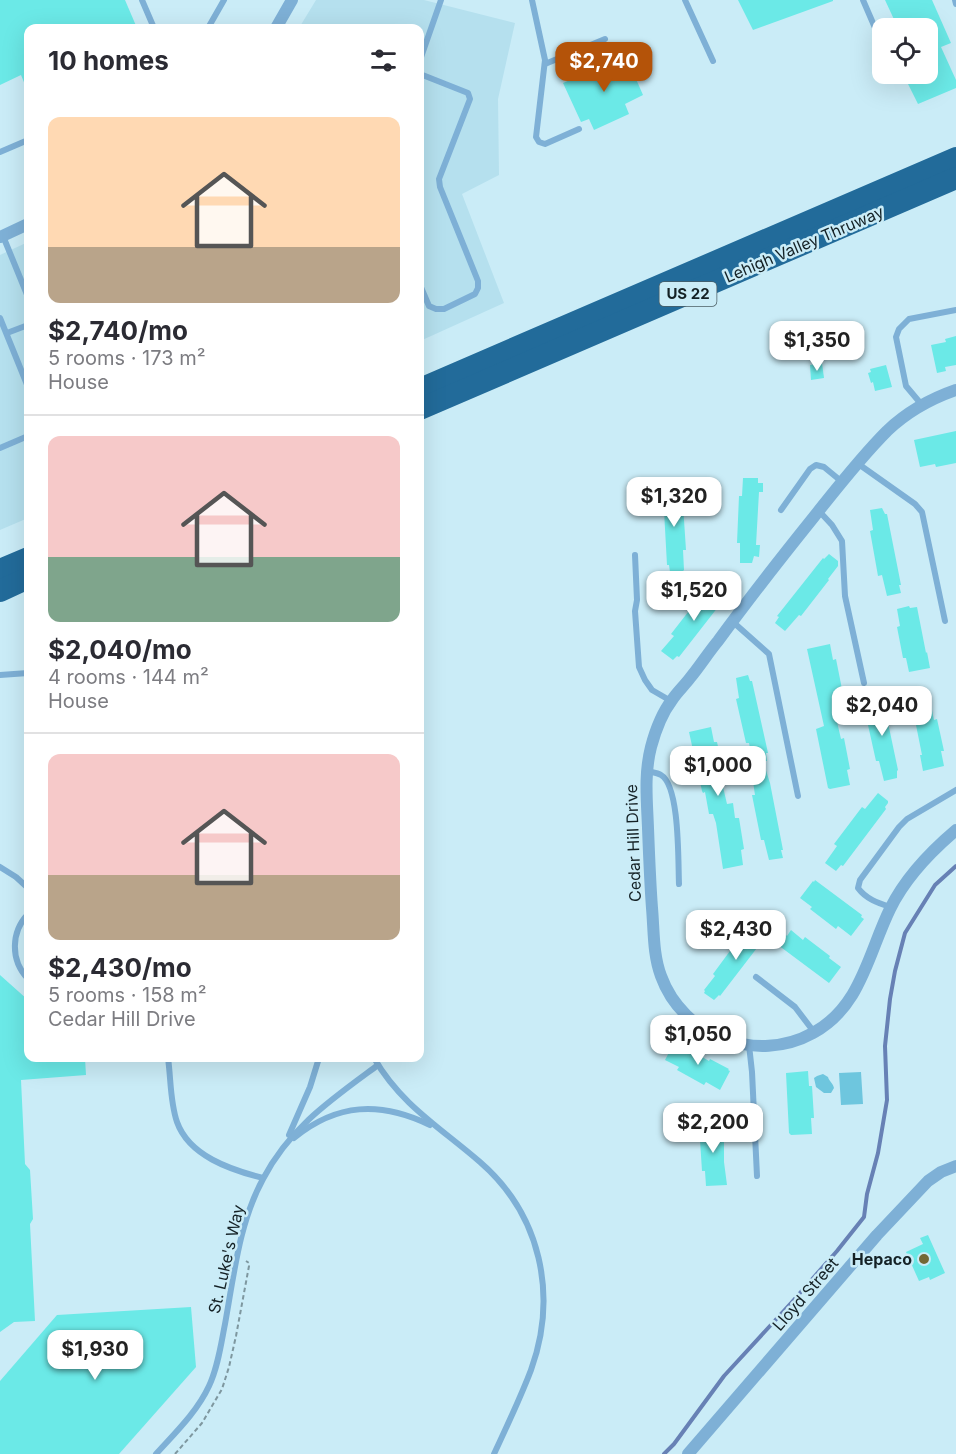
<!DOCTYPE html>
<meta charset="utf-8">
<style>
body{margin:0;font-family:Inter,sans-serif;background:#f7f7f7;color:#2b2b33;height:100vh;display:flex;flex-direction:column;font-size:22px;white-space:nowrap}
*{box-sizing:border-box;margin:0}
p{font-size:20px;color:#7c7c81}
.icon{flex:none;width:33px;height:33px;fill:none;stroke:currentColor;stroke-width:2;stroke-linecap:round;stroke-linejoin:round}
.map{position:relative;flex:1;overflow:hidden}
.sheet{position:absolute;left:24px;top:24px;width:400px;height:1038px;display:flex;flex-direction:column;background:#fff;border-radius:12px;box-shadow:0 6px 24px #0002}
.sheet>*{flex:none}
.buttons{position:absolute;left:872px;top:18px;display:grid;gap:12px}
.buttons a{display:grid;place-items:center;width:66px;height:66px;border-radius:12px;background:#fff;box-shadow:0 6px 24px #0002;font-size:30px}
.price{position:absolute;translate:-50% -51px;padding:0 14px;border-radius:12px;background:#fff;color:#222;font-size:20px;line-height:39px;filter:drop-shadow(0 2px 3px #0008)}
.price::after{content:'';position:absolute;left:50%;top:36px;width:18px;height:14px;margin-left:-9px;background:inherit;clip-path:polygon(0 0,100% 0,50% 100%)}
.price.active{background:#b45309;color:#fff}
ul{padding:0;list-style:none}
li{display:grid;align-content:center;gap:12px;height:318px;padding:0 24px}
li+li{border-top:2px solid #e1e1e2}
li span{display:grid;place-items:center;height:186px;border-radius:12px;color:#555}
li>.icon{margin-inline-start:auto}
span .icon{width:108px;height:108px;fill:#fffc;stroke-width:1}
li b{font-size:26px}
h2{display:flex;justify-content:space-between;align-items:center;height:72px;padding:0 24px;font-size:26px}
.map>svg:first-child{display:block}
</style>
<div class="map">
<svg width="956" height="1454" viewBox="0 0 956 1454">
<rect width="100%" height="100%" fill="#caecf7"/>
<g fill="#b5e0ee">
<path d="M316 0H424L515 23 498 99 499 175 462 194 504 303 420 341V28H299Z"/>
<path d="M28 242V518L0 530V255Z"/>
</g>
<g fill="#6ec6de">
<path d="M861 1072 863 1104 841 1105 839 1073Z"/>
<path d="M823 1074 828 1077C829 1081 833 1083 834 1088L831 1093H824L816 1087 814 1078 817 1076Z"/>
</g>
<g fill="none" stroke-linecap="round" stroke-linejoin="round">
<path stroke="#6781b5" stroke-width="4" d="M664 1454 674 1444 724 1376 792 1302 837 1251 864 1217 867 1194 878 1153 887 1100 885 1046 890 999 895 971 905 933 935 885 956 866"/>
</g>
<g fill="#6be9e7">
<path d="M0 0H125L137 28H28V92L21 75 0 85Z"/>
<path d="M738 0H833V1L753 30Z"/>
<path d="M885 0H932L951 43 941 47 956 80V88L918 104 903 74H927V28H898Z"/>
<path d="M626 56 643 95 625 104 629 114 594 130 589 119 581 122 563 83Z"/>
<path d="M956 336V365L945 367 946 371 937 373 931 345 946 342 945 339Z"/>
<path d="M822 363 824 378 811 380 810 365Z"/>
<path d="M886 365 892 387 875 391 873 382 871 383 868 373 871 372 870 369Z"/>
<path d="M956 431V463L936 467 935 464 920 467 914 440Z"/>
<path d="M743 478H758V483H763V492H759L756 545H760L759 557 754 556 752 563H740V543H737L739 496H742Z"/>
<path d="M678 484V486H680V505H683L686 550H683L684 570 683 571 670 572 669 565H667L663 492H665V485Z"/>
<path d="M882 508 885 514H887L901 585H899L901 593 887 596 882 575 878 576 870 531 873 530 870 510Z"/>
<path d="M829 554 838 561V566L828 579 829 580 801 616 799 615 785 631 775 623 779 617 777 616 823 558 824 559Z"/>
<path d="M715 584 725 593 722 598 726 601 721 608 718 607 679 657 677 656 673 660 661 651 674 636 671 634 699 598 702 600Z"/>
<path d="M909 606 910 608 917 607 926 653 927 652 930 668 909 672 906 658H903L897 627 900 626 897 609Z"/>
<path d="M830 644 833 660 836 659 842 689 839 690 842 705 835 707 834 709 841 739 844 738 850 769 847 770 850 785 830 789 828 788 816 729 824 726 807 649Z"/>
<path d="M748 675 750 681H752L768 753H766L767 761H763L770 783 783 850H781L783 858 769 860 764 840H761L752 795H755L752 775 755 774 749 743H746L736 699 739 698 736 678Z"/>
<path d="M879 693 882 699H883L898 770 897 771V778L884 781 879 761H876L866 716H870L867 695Z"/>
<path d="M931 705 934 720 937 719 944 751H941L944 766 923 771 920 755H922L916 725H913L910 709Z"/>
<path d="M711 727 714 742H717L724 773 720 774 727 804 733 803 735 818H739L744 849 741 850 743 865 723 869 716 823 713 814H709L705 792 703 793 702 791 689 732Z"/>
<path d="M878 793 888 801V803L885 807 886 809 843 866 841 865 836 871 825 863 837 846 834 844 862 807 865 809Z"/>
<path d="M815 880 862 915 861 917 864 919 851 936 838 926 836 929 810 909 812 907 800 898 813 881 814 882Z"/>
<path d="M756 924 771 935 762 946 760 944 720 996 719 995 714 1000 704 993 705 991 704 990 715 976 713 974 741 936 744 939Z"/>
<path d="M791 930 803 940 805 937 830 956 829 958 841 967 829 983 778 945 786 935 787 936Z"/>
<path d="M0 975 28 1000V1058H85L86 1075 21 1080 25 1164 30 1170 33 1219 30 1224 35 1321 14 1322 0 1332Z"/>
<path d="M675 1041 709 1061 710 1059 729 1069 728 1070 730 1071 720 1090 706 1082 704 1085 677 1070 679 1067 665 1060Z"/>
<path d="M808 1071 809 1086H812L814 1118H811L812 1134 791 1135 789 1133 786 1073Z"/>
<path d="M710 1123H724V1162L727 1185 706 1186 705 1171H702L700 1140H703L702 1125Z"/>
<path d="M928 1235 945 1273 930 1280 929 1277 919 1281 906 1252 923 1244 920 1238Z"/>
<path d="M191 1307 196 1367 119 1454H0V1381L57 1315Z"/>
</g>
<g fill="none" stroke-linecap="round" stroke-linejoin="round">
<path stroke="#7e979f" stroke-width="2" stroke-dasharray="4.5 3" stroke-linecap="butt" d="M175 1454 202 1423 222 1389 229 1367 236 1336 249 1266V1263L246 1261"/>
<g stroke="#7eb0d6" stroke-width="6">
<path d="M142 0 154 28"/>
<path d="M532 0 545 60 536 137 539 142 545 144 579 129"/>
<path d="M685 0 713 61"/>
<path d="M863 0 882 44"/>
<path d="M955 0 956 4"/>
<path d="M208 28 224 0"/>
<path d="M420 60 441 0"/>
<path d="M545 64 605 39"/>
<path d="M420 74 468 93 470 99 439 179 440 187 478 281V288L475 294 444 309H436L429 306 420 285"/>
<path d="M0 152 28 140"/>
<path d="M3 236 28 297"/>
<path d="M0 318 28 387"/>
<path d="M7 333 28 325"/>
<path d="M922 405 906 386 896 337 899 329 909 319 956 310"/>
<path d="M0 448 28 436"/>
<path d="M857 463 915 504 922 512 945 621"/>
<path d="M781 510 810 469 816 465 824 467 841 481"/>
<path d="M819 511 832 525 842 541 845 596 864 683"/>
<path d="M635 555 637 600 635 611 639 667 645 680 652 690 671 701"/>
<path d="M733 622 769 654 798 796"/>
<path d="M0 675 28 673"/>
<path d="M647 771C651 772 658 773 661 775 680 786 678 862 679 884"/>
<path d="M0 867 16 877 28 888"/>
<path d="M890 907C878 903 866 899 858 888L860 880 899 827 907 819 956 790"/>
<path d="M28 914C11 932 10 960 28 979"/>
<path d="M756 977 795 1007 814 1032"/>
<path d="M749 1045 752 1072 757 1176"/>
<path d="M168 1058C171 1079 170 1102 177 1122 189 1156 231 1170 263 1178"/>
<path d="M374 1058C401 1105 441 1128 480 1162 541 1215 558 1295 531 1370 520 1399 507 1426 494 1454"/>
<path d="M289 1135 310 1087 319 1058"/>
<path d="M294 1138C337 1103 380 1101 430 1125"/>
<path d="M156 1454C175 1433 197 1412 209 1386 218 1367 221 1344 225 1324 234 1275 239 1223 263 1179 290 1127 332 1099 378 1065"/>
</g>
<g stroke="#7eb0d6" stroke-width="12">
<path d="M276 28 292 0"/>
<path d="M0 237 28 224"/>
<path d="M956 390C930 399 907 412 887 431 860 458 837 488 813 518 780 559 748 600 718 641 708 653 700 666 690 678 684 686 677 692 672 700 662 713 655 732 651 747 644 774 647 801 648 828 649 854 650 881 652 908 654 931 653 955 661 976 683 1037 757 1064 813 1033 861 1007 868 954 890 909 905 878 930 852 956 830"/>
<path d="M688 1454 877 1235 928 1181 941 1172 956 1166"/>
</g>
<g stroke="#226b9a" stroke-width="22">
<path d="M420 389 956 158"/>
<path d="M420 409 956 178"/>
<path d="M0 570 28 558"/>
<path d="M0 591 28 578"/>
</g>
</g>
<circle fill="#736835" stroke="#caecf7" stroke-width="2" cx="924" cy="1259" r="6"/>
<g text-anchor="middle" stroke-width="5" stroke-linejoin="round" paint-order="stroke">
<rect fill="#caecf7" stroke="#4b5e64" stroke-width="1.5" x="659.5" y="282" width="57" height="24" rx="4.5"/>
<g font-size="15" font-weight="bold" fill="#142125">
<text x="688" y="299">US 22</text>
</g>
<g font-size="16" fill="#142125" stroke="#caecf7">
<text transform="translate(804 244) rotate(-23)" y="6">Lehigh Valley Thruway</text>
<text transform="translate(633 843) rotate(-92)" y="6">Cedar Hill Drive</text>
<text transform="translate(226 1259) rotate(-77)" y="6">St. Luke's Way</text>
<text transform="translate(805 1294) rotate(-49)" y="6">Lloyd Street</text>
</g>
<g font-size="16" font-weight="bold" fill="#142125" stroke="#caecf7" text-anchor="end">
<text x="912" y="1265">Hepaco</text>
</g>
</g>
</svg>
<div class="buttons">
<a><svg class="icon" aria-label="locate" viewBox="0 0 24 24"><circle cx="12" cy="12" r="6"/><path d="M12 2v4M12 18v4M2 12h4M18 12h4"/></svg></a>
</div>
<b class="price active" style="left:604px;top:93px">$2,740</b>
<b class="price" style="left:817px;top:372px">$1,350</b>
<b class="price" style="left:674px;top:528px">$1,320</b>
<b class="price" style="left:694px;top:622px">$1,520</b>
<b class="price" style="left:882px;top:737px">$2,040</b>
<b class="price" style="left:718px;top:797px">$1,000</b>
<b class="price" style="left:736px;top:961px">$2,430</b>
<b class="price" style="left:698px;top:1066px">$1,050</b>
<b class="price" style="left:713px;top:1154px">$2,200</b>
<b class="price" style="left:95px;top:1381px">$1,930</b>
<section class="sheet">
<h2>10 homes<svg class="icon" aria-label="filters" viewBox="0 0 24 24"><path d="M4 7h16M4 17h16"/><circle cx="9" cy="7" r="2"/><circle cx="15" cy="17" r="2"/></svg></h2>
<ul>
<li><span style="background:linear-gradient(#ffd9b3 70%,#b9a48a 0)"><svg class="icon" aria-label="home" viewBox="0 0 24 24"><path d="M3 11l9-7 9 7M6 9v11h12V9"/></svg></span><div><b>$2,740/mo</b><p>5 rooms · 173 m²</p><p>House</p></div></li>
<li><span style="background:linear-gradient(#f6c9c9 65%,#7fa58c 0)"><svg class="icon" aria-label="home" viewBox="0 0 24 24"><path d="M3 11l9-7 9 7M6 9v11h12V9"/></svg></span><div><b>$2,040/mo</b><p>4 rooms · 144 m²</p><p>House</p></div></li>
<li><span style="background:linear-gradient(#f6c9c9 65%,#b9a48a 0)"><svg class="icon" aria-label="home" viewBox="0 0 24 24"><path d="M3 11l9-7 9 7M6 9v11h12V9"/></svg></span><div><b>$2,430/mo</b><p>5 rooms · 158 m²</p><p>Cedar Hill Drive</p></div></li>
</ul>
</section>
</div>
